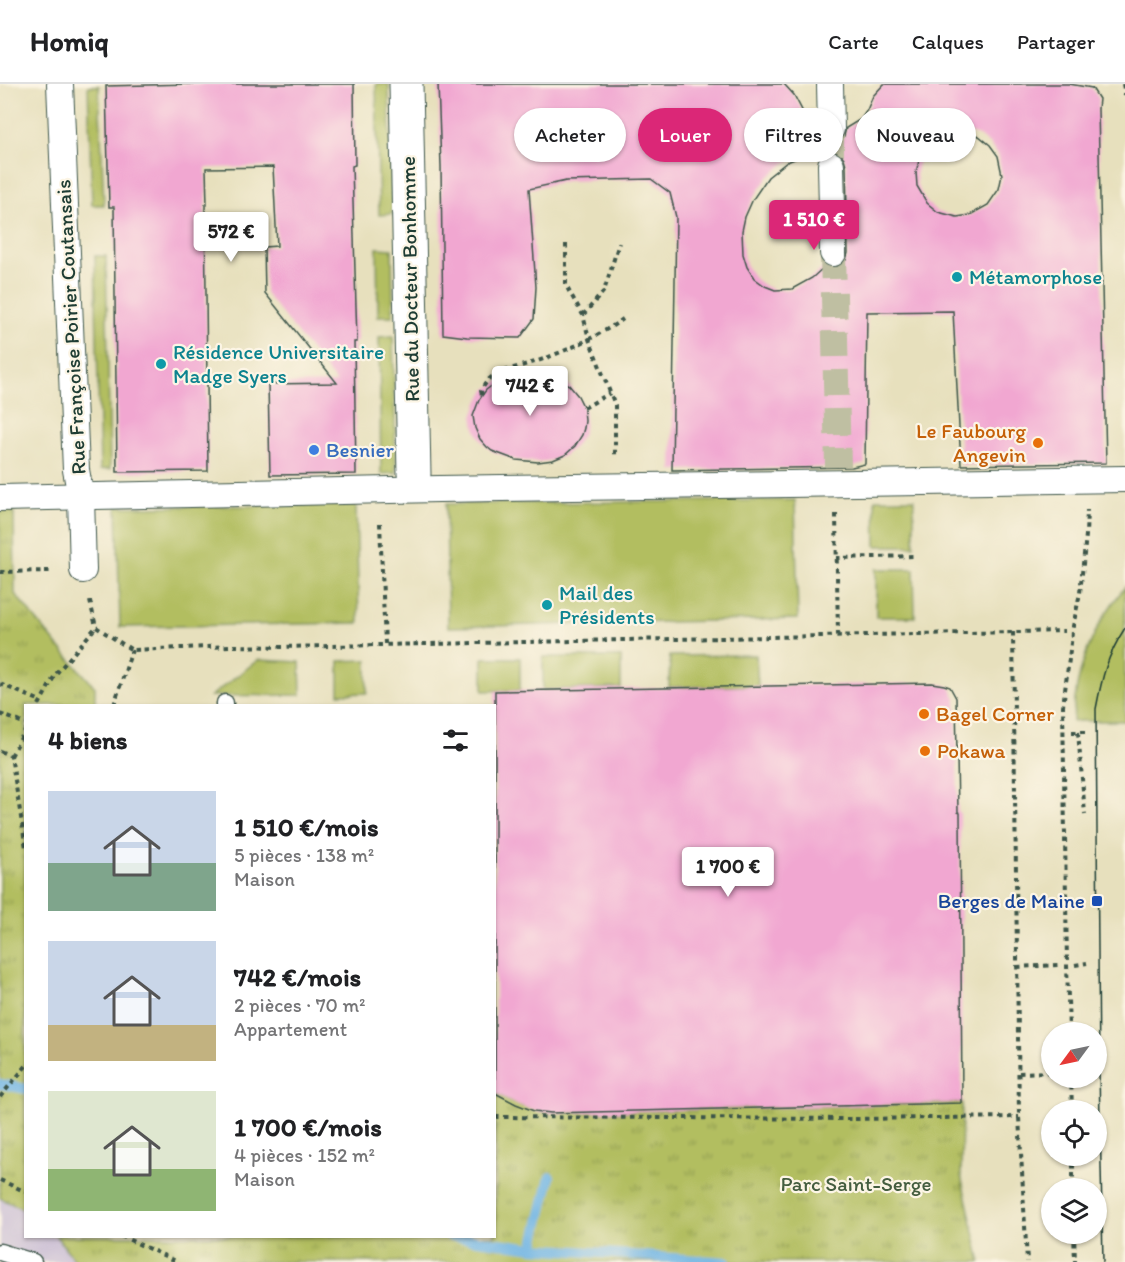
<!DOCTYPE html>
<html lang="fr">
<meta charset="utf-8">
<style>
body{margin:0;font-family:Itim,sans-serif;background:#f2f2f2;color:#202124;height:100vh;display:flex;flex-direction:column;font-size:22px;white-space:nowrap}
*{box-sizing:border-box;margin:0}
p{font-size:20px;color:#757577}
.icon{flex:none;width:33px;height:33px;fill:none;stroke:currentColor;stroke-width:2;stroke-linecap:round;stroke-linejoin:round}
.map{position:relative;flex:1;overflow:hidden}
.drawer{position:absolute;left:24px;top:620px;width:472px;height:534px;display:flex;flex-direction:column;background:#fff;border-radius:0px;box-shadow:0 2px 4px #0004}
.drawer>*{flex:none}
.hud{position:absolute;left:514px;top:24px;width:520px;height:54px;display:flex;gap:12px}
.needle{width:39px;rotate:237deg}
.fabs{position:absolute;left:1041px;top:938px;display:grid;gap:12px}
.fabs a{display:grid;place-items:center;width:66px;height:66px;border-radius:50%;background:#fff;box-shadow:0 2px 4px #0004;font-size:30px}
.price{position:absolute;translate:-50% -51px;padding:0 14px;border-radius:6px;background:#fff;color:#222;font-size:20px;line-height:39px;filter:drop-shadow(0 2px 3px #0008)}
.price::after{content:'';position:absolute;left:50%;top:36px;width:18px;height:14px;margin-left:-9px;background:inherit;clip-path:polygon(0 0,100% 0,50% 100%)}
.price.on{background:#db2777;color:#fff}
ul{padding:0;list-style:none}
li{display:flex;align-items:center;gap:18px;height:150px;padding:0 24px}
li span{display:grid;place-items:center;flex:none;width:168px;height:120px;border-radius:0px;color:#555}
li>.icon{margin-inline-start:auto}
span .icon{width:72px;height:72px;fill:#fffc;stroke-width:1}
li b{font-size:26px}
h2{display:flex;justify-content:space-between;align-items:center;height:72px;padding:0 24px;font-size:26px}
.tag{padding:0 21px;border-radius:27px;background:#fff;box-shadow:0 2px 4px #0004;font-size:21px;line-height:54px}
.tag.on{background:#db2777;color:#fff}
header{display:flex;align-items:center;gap:36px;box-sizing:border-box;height:84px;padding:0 30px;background:#fff;border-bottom:2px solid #e0e0e0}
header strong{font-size:28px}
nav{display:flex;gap:33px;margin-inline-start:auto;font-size:21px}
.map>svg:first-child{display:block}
</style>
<header>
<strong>Homiq</strong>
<nav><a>Carte</a><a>Calques</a><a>Partager</a></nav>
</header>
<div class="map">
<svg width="1125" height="1178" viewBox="0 0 1125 1178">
<defs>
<pattern id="park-tufts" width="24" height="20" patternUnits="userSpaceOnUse" patternTransform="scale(1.5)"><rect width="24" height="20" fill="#b2be60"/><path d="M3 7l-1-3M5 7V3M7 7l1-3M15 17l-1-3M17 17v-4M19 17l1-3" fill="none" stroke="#909c50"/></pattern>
</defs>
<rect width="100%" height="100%" fill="#fcf5e5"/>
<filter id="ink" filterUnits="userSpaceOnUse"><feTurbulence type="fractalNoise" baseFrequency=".0167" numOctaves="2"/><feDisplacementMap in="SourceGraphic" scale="12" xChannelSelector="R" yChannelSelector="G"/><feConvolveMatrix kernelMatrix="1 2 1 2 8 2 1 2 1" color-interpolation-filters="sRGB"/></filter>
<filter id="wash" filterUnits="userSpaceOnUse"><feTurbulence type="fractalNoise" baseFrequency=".008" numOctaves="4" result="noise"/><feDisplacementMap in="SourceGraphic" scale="24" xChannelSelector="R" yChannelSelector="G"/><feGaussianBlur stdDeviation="1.35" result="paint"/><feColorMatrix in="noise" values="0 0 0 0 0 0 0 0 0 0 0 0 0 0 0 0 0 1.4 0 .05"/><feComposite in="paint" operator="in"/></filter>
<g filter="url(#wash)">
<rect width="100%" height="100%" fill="#e7e0bd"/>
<path fill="#cbbfd5" d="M0 1114 25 1126 26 1152H56L76 1178H0Z"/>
<g fill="#b2be60" stroke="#687e4a" stroke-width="1.5">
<path d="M376 0H389L392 130 379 131Z"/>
<path d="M88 2H99L104 121H92Z"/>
<path d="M377 164 392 165 393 232H378Z"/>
<path d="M95 172H106L110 385 100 386Z"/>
<path d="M393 252 396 389 381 390 379 253Z"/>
<path d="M875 415H914V462H876Z"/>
<path d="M795 416 798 535 448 543 446 420Z"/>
<path d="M356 421 359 539 120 543 117 423Z"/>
<path d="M876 485H914L915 533H876Z"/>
<path d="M1125 503V637H1073C1075 586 1092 543 1125 503Z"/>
<path d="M756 571 758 602 669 603 670 572Z"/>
<path d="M543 573H621V604L543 606Z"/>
<path d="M483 574H520V606L483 607Z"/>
<path d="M258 576 300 578 301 611 211 612Z"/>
<path d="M367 576V609L339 610V577Z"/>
</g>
<g fill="url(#park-tufts)" stroke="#687e4a" stroke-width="1.5">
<path d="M14 423 15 510 57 561 95 603V621H26L25 1126 0 1114V424Z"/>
<path d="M495 1009C514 1019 530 1027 551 1029L962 1019 961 1092 981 1178H76L56 1152H495Z"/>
</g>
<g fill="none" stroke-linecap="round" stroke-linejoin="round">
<g stroke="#6db3e3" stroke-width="10">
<path d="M0 1000 26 1005"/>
<path d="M450 1152 533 1164 726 1178"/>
<path d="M533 1164 550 1093"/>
</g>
</g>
<g id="blocks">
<g fill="#f1a7d1" fill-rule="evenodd">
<path d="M191 0H354L355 81 352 82 357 258H354L356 390 270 391 268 300 337 299 265 209 264 163 277 162 273 83 206 84 207 121H205L208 387 117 388 114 123H109L106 2Z"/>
<path d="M438 0H784L794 11 804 30 810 37 816 41 819 53 823 58 831 60 839 57 844 52 846 44 861 35 867 26 873 12 884 0H1069L1092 4 1099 15 1098 25 1106 379 961 381 953 227 867 228 865 380 852 383 672 386 676 133 670 109 651 95 566 97 529 105 536 203 534 235 520 254 467 253 443 250 441 82ZM960 46 979 52 990 61 998 72 1002 91 999 105 988 121 970 131 957 133 938 128 927 119 917 102 916 88 921 69 929 58 940 51ZM830 66 839 68 844 74 846 81 848 169 846 176 841 181 834 184 825 182 812 194 792 205 775 206 765 202 754 194 747 183 743 170 742 147 745 133 753 115 768 93 787 78 797 74 807 73H818L823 69Z"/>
<path d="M515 285 545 291 557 295 569 301 578 312 584 324 585 337 584 344 582 351 575 362 565 371 553 376 538 378 516 376 492 367 487 363 480 355 475 344 473 332 479 316 486 306Z"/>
<path d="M932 599 944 601 950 603 956 614 958 728 960 729 962 1019 551 1029 534 1027 516 1020 495 1009V607Z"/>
</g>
</g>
</g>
<g filter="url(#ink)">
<use href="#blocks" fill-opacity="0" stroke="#3d5549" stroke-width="1.5"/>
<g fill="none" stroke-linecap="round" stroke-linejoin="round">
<g stroke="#bfbfa2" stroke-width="26" stroke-dasharray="26 13" stroke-linecap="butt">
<path d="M831 45V81"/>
<path d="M833 169 838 383"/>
</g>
<g stroke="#3d5549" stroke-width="19">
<g id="service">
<path d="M225 621V619"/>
<path d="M0 1168 33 1178"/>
</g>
</g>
<g stroke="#3d5549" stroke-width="28">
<g id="pedestrian">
<path d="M60 0 76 386 81 413 83 486"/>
<path d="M830 0 831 45"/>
<path d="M831 81 833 169"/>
<path d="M0 414 439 405 1125 395"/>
</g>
</g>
<g stroke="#3d5549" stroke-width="35">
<path id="minor" d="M406 0 414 390"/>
</g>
<g stroke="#3d5549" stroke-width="4" stroke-dasharray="4.5 4.5" stroke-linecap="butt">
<path d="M1123 0 1125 11"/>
<path d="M566 160V202L583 231 589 255 615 321V371"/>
<path d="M583 231 604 207 619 159"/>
<path d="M482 311 481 307C484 301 488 295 493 292 502 286 526 281 538 277 568 266 597 253 623 235"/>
<path d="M584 324 610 309"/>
<path d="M836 430 838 551"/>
<path d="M380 439 385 560"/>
<path d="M836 474 914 472"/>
<path d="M0 488 50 487"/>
<path d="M90 517 96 543 132 566 232 562 281 563 1065 547"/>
<path d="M1013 548 1019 1033 1027 1178"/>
<path d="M0 600 41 617"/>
<path d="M39 621 55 591 96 543"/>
<path d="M114 621 132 566"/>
<path d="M0 630 26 640"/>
<path d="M1072 648H1085"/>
<path d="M1078 648 1085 730"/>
<path d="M0 667 11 672 26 764"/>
<path d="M11 672 26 645"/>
<path d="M1075 881 1087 879"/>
<path d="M1017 883 1059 881"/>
<path d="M1069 948 1067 881 1063 622 1071 559 1072 547 1080 509 1086 451 1087 426"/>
<path d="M1087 948 1088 946"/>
<path d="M1019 989 1052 988"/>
<path d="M1071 993 1072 1026"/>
<path d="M0 1013 26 982"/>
<path d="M495 1033 851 1035 1019 1033"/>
<path d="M1073 1071V1104"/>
<path d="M0 1096 26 1108"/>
<path d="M1074 1149 1075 1178"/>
<path d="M121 1152 178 1178"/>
</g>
<use href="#service" stroke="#fff" stroke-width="16"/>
<use href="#pedestrian" stroke="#fff" stroke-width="26"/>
<use href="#minor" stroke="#fff" stroke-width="33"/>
<path stroke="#1f3d34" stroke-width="1.5" d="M1103 1178 1099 987 1096 625C1102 593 1107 572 1125 544"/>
</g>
</g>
<g fill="#0f9aa8" stroke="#fcf5e5" stroke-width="2">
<circle cx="957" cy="193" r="6"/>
<circle cx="161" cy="280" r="6"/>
<circle cx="547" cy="521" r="6"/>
</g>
<g fill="#e8710a" stroke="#fcf5e5" stroke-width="2">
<circle cx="1038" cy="359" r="6"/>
<circle cx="924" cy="630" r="6"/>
<circle cx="925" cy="667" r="6"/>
</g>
<circle fill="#3f7fe0" stroke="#fcf5e5" stroke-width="2" cx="314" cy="366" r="6"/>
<rect fill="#1a4fb4" stroke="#fcf5e5" stroke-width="2" x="1091" y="811" width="12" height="12" rx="3"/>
<g text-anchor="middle" stroke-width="4.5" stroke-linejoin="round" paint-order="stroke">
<g font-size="21" fill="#0d838f" stroke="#fcf5e5" text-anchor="start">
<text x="969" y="200">Métamorphose</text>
<text x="173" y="275">Résidence Universitaire<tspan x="173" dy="24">Madge Syers</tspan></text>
<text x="559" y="516">Mail des<tspan x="559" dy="24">Présidents</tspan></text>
</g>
<g font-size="21" fill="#1f3d34" stroke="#fcf5e5">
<text transform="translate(410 195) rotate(-91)" y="7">Rue du Docteur Bonhomme</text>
<text transform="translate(71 243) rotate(-93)" y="7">Rue Françoise Poirier Coutansais</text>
</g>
<g font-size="21" fill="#c56008" stroke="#fcf5e5" text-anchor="start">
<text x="1026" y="354" text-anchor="end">Le Faubourg<tspan x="1026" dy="24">Angevin</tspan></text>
<text x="936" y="637">Bagel Corner</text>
<text x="937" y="674">Pokawa</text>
</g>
<g font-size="21" fill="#366cbe" stroke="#fcf5e5" text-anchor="start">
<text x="326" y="373">Besnier</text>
</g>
<g font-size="21" fill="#164399" stroke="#fcf5e5" text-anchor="end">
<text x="1085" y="824">Berges de Maine</text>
</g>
<g font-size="21" fill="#445d3f" stroke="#fcf5e5">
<text x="856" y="1107">Parc Saint-Serge</text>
</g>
</g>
</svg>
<div class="fabs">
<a><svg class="needle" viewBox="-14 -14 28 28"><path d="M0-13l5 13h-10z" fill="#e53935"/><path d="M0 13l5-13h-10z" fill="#757577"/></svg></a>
<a><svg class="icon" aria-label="locate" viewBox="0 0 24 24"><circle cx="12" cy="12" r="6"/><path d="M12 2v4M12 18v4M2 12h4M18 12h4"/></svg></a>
<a><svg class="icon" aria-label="layers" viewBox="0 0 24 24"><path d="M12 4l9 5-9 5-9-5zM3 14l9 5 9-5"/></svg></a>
</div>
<b class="price on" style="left:814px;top:167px">1 510 €</b>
<b class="price" style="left:231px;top:179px">572 €</b>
<b class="price" style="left:530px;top:333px">742 €</b>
<b class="price" style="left:728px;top:814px">1 700 €</b>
<div class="hud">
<a class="tag">Acheter</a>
<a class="tag on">Louer</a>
<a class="tag">Filtres</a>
<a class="tag">Nouveau</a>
</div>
<section class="drawer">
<h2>4 biens<svg class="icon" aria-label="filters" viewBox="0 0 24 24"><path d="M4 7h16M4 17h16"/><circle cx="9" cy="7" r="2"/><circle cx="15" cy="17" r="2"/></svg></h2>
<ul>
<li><span style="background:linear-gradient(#c9d6e8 60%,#7fa58c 0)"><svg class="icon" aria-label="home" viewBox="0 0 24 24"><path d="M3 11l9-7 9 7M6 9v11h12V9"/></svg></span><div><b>1 510 €/mois</b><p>5 pièces · 138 m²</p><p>Maison</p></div></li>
<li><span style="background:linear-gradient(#c9d6e8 70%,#c2b280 0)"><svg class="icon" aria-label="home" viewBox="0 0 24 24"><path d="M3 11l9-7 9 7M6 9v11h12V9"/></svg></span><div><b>742 €/mois</b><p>2 pièces · 70 m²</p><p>Appartement</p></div></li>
<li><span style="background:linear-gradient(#dfe7d0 65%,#8fb573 0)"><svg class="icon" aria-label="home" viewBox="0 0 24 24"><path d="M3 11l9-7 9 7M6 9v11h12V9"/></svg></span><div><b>1 700 €/mois</b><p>4 pièces · 152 m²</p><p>Maison</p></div></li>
</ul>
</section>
</div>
